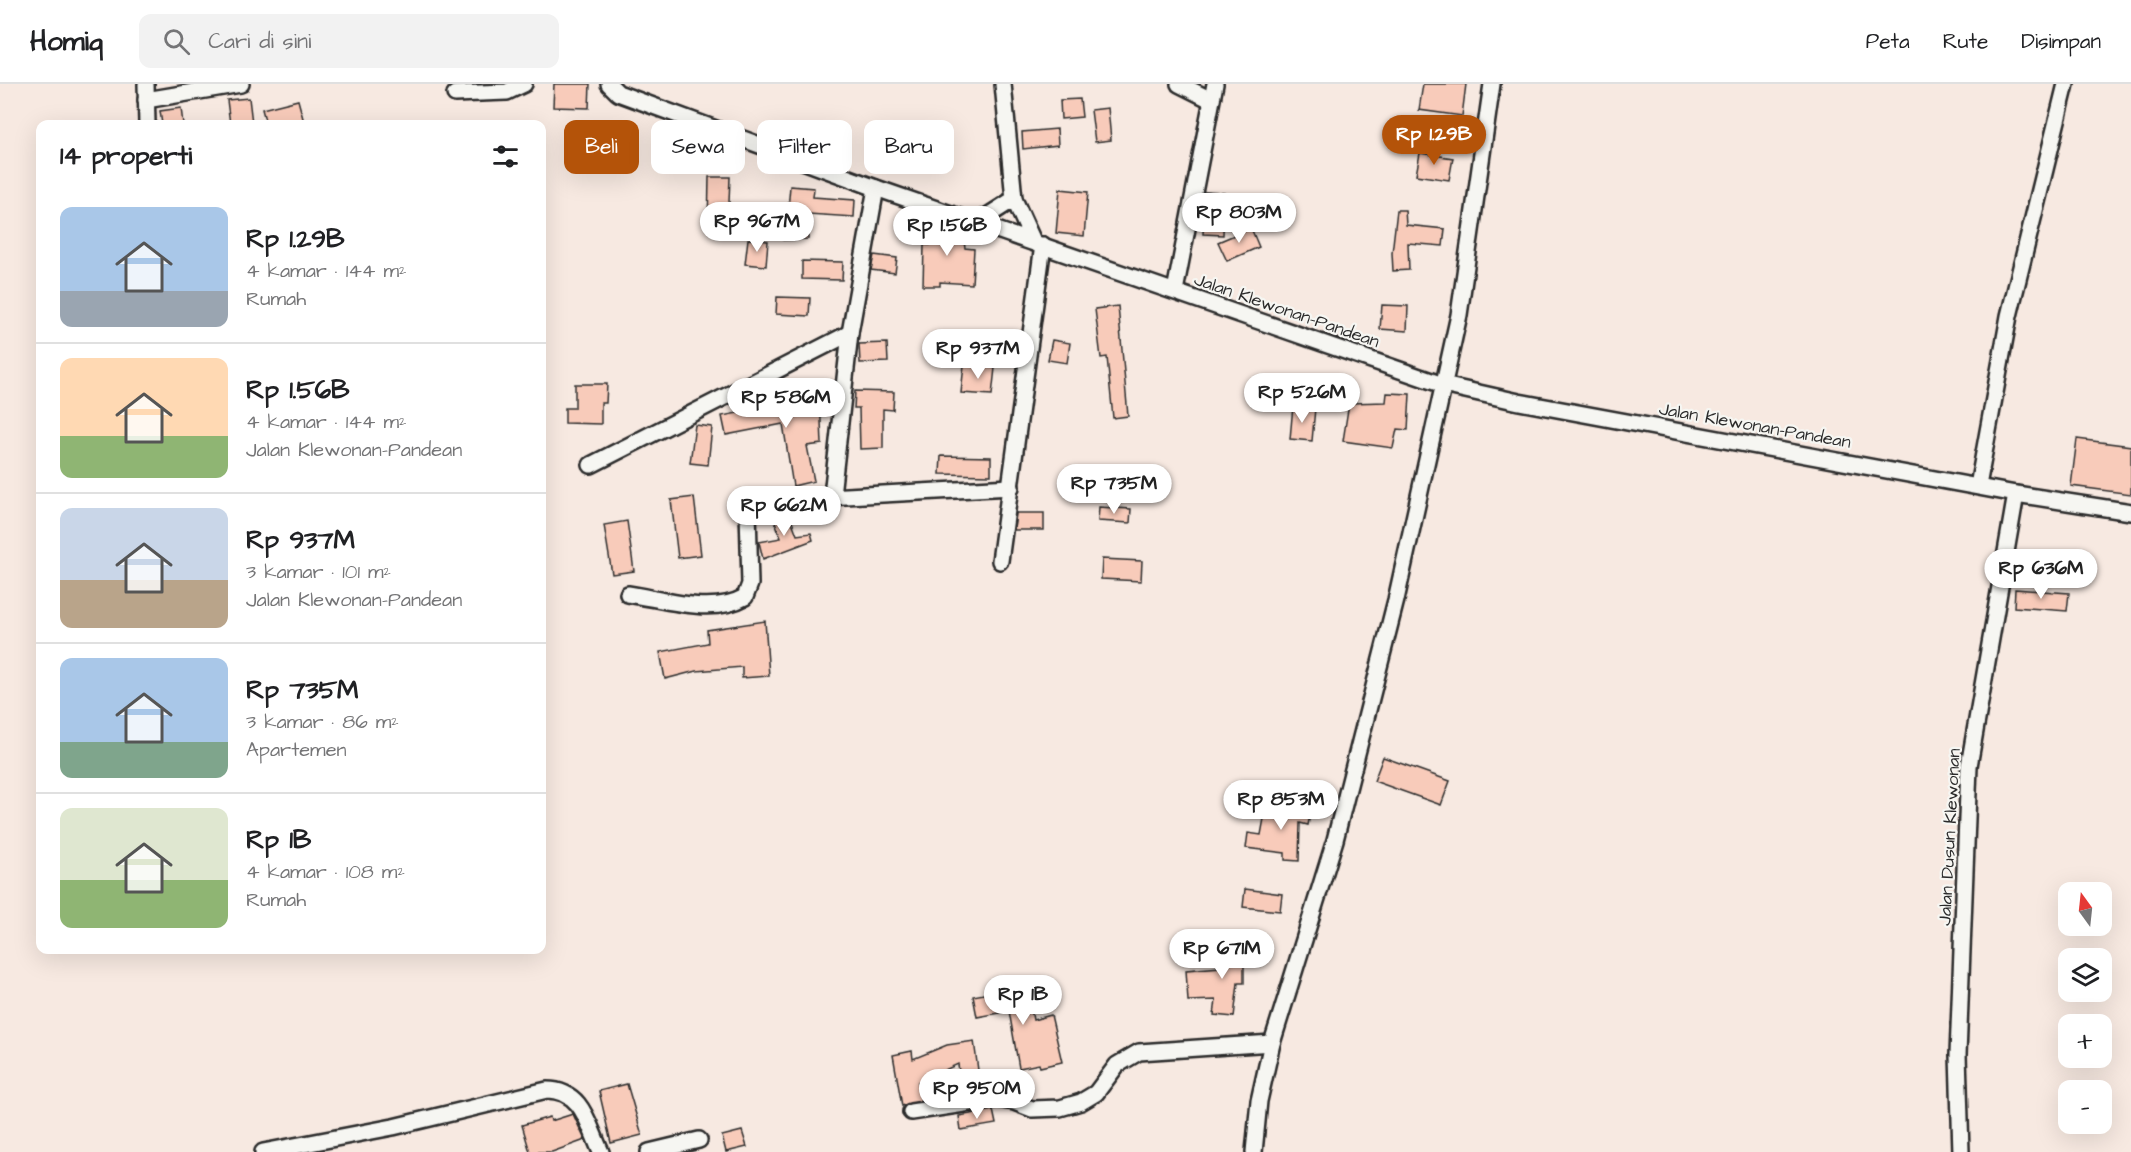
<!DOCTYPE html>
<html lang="id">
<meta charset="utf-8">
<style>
body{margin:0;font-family:"Architects Daughter",sans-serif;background:#f2f2f2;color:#202124;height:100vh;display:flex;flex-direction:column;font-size:22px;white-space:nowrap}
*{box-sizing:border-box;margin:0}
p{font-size:20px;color:#757577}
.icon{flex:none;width:33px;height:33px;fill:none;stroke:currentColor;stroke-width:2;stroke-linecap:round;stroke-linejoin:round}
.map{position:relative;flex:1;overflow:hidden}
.side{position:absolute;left:36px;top:36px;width:510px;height:834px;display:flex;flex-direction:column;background:#fff;border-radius:12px;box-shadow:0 6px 24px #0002}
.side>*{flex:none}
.banner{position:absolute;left:564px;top:36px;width:570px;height:54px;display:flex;gap:12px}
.needle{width:39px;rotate:345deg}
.fabs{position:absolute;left:2058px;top:798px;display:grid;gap:12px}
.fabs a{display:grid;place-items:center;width:54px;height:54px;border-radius:12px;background:#fff;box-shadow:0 6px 24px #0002;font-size:30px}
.price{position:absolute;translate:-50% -51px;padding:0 14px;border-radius:21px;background:#fff;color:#222;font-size:20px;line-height:39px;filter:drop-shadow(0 2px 3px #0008)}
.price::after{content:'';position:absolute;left:50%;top:36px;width:18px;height:14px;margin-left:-9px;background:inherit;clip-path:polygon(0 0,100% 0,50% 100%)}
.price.selected{background:#b45309;color:#fff}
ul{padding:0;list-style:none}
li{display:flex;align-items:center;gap:18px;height:150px;padding:0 24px}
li+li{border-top:2px solid #e0e0e0}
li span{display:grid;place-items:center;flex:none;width:168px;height:120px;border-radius:12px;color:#555}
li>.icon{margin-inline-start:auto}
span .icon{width:72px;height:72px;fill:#fffc;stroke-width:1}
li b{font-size:26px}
h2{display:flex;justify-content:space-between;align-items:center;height:72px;padding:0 24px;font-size:26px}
.pill{padding:0 21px;border-radius:12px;background:#fff;box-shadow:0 6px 24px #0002;font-size:21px;line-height:54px}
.pill.selected{background:#b45309;color:#fff}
header{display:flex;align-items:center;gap:36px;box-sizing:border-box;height:84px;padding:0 30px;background:#fff;border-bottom:2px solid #e0e0e0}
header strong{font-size:28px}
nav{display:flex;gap:33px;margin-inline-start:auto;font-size:21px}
.search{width:420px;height:54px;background:#f2f2f2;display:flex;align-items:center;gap:15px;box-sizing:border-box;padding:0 21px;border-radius:12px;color:#757577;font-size:22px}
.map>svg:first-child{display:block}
</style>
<header>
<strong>Homiq</strong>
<div class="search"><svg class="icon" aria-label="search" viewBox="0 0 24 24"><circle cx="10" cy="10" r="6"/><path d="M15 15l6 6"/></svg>Cari di sini</div>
<nav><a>Peta</a><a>Rute</a><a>Disimpan</a></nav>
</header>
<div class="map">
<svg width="2131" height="1068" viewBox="0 0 2131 1068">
<rect width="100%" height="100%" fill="#f7e9e1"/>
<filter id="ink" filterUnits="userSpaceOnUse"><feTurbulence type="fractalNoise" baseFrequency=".0167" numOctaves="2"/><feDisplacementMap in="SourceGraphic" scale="12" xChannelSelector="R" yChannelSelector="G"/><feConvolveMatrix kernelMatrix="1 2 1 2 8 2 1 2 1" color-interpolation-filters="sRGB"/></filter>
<g filter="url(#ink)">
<g fill="#f8cbba" stroke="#2b2b2b" stroke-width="1.5">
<path d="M554 0H590L589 24 553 23Z"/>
<path d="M1423 0H1466L1462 32 1419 26Z"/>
<path d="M249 14 252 39 230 40 227 16Z"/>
<path d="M1080 15 1082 33 1061 35 1060 16Z"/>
<path d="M298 16 304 38 266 40 262 25Z"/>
<path d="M181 24 183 40H162L160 27Z"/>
<path d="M1108 24 1111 56 1095 58 1091 26Z"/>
<path d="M1057 45 1058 61 1023 65 1022 48Z"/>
<path d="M1420 69 1453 74 1449 96 1416 91Z"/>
<path d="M709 93H730L728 143H708Z"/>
<path d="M790 102 814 104 813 113 855 116 854 133 808 130V155L783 156 782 137H787Z"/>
<path d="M1060 105 1088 108 1084 152 1056 149Z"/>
<path d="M1205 108 1224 109 1223 151 1203 150Z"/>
<path d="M1397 126H1405L1406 141 1445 145 1443 162 1408 159 1409 186 1393 187 1392 169Z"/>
<path d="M945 138 962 144 965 164 974 165 972 200 940 198V202H923L924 161H930L928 140Z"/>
<path d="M1251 144 1259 163 1227 177 1218 158Z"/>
<path d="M748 155 768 157 766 182 745 180Z"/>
<path d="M874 171 897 174 895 189 871 186Z"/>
<path d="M802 177 843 178 842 196 802 195Z"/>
<path d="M777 213 810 214 809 232 776 230Z"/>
<path d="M1382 221 1408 222 1407 247 1380 245Z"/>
<path d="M1118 222 1128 332 1113 334 1107 273 1101 274 1095 225Z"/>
<path d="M1052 256 1070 259 1067 279 1048 276Z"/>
<path d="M887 259 888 278 860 279 859 260Z"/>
<path d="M964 281 995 284 992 311 961 309Z"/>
<path d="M575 300H607L606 319H601V340L565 339V324H575Z"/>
<path d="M855 307 894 308 893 326 883 325V364L860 365 859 324H854Z"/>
<path d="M1387 309 1410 310 1408 346 1397 345 1393 364 1343 357 1349 319 1386 318Z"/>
<path d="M769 314H820L822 360 807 362 814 397 793 402 783 340 726 351 722 332 769 323Z"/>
<path d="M1293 322 1315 324 1312 357 1290 355Z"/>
<path d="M695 341 712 343 708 381 690 379Z"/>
<path d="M2077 355 2131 362V410L2071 402Z"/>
<path d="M941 372 991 373V391L940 390Z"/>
<path d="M694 413 701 471 678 474 671 416Z"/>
<path d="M1099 423 1131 425 1130 439 1098 437Z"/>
<path d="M788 427 797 451 811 449 813 456 763 475 759 458 781 454 773 432Z"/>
<path d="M1016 429H1044V446H1014Z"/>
<path d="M627 437 634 487 612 490 604 441Z"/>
<path d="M1102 475 1142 477 1141 497 1101 495Z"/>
<path d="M2015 505 2069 509 2067 527 2014 523Z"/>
<path d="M765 537 769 592 742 594V583L696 587 665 595 660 568 708 559 707 546Z"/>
<path d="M1383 673 1450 697 1441 721 1374 697Z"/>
<path d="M1267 718 1311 726 1308 741 1300 739 1299 777 1285 776V769L1246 764 1248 749 1261 751Z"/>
<path d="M1245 805 1282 810 1280 827 1243 823Z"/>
<path d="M1221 863 1260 866 1259 882 1244 881V899H1238L1234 933 1214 931 1216 916 1188 917 1186 886 1220 883Z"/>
<path d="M1027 902 1033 936 1051 931 1062 978 1040 983 1039 980 1019 984 1009 927 977 933 973 912Z"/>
<path d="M974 957 981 1008 962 1010 958 980 918 998 921 1017 902 1022 893 971 912 967 913 975 947 961Z"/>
<path d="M627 1000 642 1051 611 1059 599 1007Z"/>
<path d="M993 1026 996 1040 961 1046 959 1032Z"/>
<path d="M573 1030 585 1056 552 1068H530L522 1041 550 1033 551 1037Z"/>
<path d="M742 1047 747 1063 726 1068 722 1052Z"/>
</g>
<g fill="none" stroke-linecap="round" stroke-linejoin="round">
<g stroke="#2b2b2b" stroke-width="20">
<g id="street">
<path d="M146 0 147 40"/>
<path d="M609 0 618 9 876 104 1443 301 1519 318 2016 410 1969 682 1958 971 1961 1068"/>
<path d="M1003 0 1014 115 1033 157"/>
<path d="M1179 0 1211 16"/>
<path d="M455 10 507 8 524 0"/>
<path d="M146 16 241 0"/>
<path d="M978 138 1014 115"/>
<path d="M1175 207 1215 0"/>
<path d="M591 381 850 249"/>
<path d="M1978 402 2009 232 2066 0"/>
<path d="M2016 410 2131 428"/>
<path d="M832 411 850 249 876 104"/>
<path d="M1000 477 1043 161"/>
<path d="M628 510C663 515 712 532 745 513L750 500 748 427 754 417 1011 403"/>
<path d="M911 1028 997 1015 1014 1018 1032 1025 1060 1024 1081 1018 1096 1009 1117 981 1139 968 1272 959"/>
<path d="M263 1068 393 1043 547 1006C583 1006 588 1041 601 1068"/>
<path d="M649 1068 699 1056"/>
<path d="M1254 1068 1259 1017 1272 959 1335 756 1396 516 1459 231 1492 0"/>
</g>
</g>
<use href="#street" stroke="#f6f6f2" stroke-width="15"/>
</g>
</g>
<g text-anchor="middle" stroke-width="4.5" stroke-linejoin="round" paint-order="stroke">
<g font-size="18" fill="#2b2b2b" stroke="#f6f6f2">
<text transform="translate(1287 226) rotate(19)" y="6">Jalan Klewonan-Pandean</text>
<text transform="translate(1755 341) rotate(10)" y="6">Jalan Klewonan-Pandean</text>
<text transform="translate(1949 753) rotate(-87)" y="6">Jalan Dusun Klewonan</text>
</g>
</g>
</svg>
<div class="fabs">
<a><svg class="needle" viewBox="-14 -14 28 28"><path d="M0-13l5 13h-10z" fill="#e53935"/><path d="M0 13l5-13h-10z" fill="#757577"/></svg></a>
<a><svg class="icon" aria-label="layers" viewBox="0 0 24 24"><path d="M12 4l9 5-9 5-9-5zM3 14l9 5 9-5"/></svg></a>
<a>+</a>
<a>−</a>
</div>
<b class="price selected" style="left:1434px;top:82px">Rp 1.29B</b>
<b class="price" style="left:1239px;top:160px">Rp 803M</b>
<b class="price" style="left:757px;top:169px">Rp 967M</b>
<b class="price" style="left:947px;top:173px">Rp 1.56B</b>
<b class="price" style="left:978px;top:296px">Rp 937M</b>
<b class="price" style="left:1302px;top:340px">Rp 526M</b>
<b class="price" style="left:786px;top:345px">Rp 586M</b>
<b class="price" style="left:1114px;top:431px">Rp 735M</b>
<b class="price" style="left:784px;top:453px">Rp 662M</b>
<b class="price" style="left:2041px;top:516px">Rp 636M</b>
<b class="price" style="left:1281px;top:747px">Rp 853M</b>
<b class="price" style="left:1222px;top:896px">Rp 671M</b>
<b class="price" style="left:1023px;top:942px">Rp 1B</b>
<b class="price" style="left:977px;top:1036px">Rp 950M</b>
<div class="banner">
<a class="pill selected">Beli</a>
<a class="pill">Sewa</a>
<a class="pill">Filter</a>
<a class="pill">Baru</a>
</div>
<section class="side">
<h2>14 properti<svg class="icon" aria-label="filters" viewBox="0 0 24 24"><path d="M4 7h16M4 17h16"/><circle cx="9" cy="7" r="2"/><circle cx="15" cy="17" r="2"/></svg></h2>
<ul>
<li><span style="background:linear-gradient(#a9c7e8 70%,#9aa5b1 0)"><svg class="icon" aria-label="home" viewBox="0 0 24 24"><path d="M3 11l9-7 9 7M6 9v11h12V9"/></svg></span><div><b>Rp 1.29B</b><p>4 kamar · 144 m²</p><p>Rumah</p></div></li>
<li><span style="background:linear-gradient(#ffd9b3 65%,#8fb573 0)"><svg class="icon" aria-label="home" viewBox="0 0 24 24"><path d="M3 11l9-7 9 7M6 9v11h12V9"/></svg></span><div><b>Rp 1.56B</b><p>4 kamar · 144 m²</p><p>Jalan Klewonan-Pandean</p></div></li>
<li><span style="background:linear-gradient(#c9d6e8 60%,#b9a48a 0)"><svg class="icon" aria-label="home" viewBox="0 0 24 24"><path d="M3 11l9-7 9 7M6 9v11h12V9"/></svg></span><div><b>Rp 937M</b><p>3 kamar · 101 m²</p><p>Jalan Klewonan-Pandean</p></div></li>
<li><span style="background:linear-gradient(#a9c7e8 70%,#7fa58c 0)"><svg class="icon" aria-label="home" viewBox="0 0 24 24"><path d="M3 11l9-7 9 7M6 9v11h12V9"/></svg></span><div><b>Rp 735M</b><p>3 kamar · 86 m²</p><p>Apartemen</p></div></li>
<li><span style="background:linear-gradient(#dfe7d0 60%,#8fb573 0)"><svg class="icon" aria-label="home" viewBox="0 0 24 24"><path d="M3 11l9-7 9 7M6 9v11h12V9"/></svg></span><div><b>Rp 1B</b><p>4 kamar · 108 m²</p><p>Rumah</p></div></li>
</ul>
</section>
</div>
